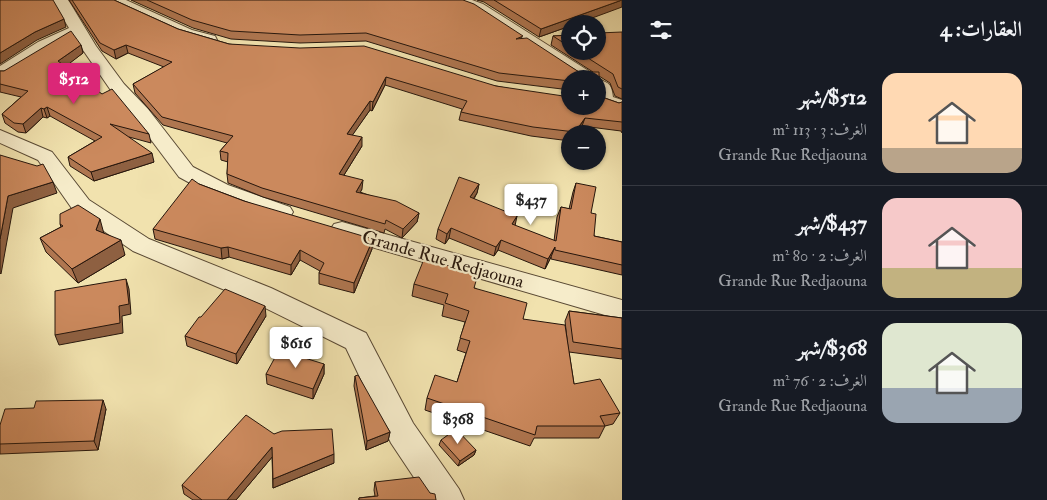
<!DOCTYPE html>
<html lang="ar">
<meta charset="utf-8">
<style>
body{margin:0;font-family:"IM FELL Double Pica",Amiri,serif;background:#242831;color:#f1f3f6;direction:rtl;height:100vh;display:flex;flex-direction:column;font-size:19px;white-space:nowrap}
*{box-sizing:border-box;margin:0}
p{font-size:16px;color:#9ea1a6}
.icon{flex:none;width:28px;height:28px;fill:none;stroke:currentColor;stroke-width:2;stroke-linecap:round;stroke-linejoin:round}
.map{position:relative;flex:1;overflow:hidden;direction:ltr}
.drawer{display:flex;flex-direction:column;background:#171b24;width:425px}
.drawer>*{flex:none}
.controls{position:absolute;left:561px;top:15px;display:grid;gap:10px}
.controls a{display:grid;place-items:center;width:45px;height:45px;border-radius:50%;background:#171b24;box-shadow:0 1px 4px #0004;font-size:25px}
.price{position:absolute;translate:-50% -42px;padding:0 11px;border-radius:5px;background:#fff;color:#222;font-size:16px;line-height:32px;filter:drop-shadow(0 1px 2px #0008)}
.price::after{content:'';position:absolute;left:50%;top:30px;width:15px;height:11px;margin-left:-8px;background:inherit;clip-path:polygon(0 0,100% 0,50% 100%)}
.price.on{background:#db2777;color:#fff}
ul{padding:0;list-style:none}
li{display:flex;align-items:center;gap:15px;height:125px;padding:0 25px}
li+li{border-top:1px solid #363941}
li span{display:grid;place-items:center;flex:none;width:140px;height:100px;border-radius:15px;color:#555}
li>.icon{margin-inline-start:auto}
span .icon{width:60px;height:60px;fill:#fffc;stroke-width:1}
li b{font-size:21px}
h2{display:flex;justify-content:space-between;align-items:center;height:60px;padding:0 25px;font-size:21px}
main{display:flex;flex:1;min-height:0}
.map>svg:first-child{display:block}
</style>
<main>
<section class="drawer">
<h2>العقارات: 4<svg class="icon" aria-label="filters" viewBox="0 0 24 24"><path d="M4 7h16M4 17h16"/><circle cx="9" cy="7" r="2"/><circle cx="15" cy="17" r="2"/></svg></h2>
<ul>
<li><span style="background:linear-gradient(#ffd9b3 75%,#b9a48a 0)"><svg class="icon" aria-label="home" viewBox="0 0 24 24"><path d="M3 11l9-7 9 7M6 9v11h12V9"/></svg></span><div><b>$512/شهر</b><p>الغرف: 3 · 113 m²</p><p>Grande Rue Redjaouna</p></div></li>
<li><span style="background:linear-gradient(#f6c9c9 70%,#c2b280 0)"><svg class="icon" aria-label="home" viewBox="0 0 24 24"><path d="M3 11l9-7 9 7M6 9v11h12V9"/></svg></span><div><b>$437/شهر</b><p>الغرف: 2 · 80 m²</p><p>Grande Rue Redjaouna</p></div></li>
<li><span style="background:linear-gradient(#dfe7d0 65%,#9aa5b1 0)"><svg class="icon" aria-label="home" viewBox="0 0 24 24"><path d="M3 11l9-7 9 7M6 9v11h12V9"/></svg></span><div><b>$368/شهر</b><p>الغرف: 2 · 76 m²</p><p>Grande Rue Redjaouna</p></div></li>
</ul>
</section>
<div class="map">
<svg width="622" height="500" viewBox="0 0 622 500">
<rect width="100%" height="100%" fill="#f1e2ae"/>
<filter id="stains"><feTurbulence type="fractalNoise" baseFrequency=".004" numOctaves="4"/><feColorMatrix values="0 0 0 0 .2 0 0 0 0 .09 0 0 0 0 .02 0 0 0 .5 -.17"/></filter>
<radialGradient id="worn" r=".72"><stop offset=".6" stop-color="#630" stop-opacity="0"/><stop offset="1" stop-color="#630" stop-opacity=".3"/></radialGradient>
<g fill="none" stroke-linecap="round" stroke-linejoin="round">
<g stroke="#594934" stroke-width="2">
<g id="minor">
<path d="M52 0H68L70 3 96 46 124 84 148 109 193 167 228 185 290 207 293 212 290 217 282 219 274 217 212 195 179 177 134 117 112 92 74 37 50 50 6 78 0 79V66L38 42 69 28Z"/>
<path d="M106 0H126L192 30 215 36 217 40 215 44C194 49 130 13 109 3Z"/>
<path d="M449 0H472L483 4 595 75C604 86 611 77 613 97L622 100V108L616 110 598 104V79H577L473 10 452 3Z"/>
<path d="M0 130 52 152 89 200 149 239 271 288 366 333 413 423 459 489 464 500H429L391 443 346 348 253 302 133 251 73 210 38 160 0 143Z"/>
<path d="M342 222 622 300V320L334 236 330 230 334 224Z"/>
</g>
</g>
<use href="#minor" fill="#f6ecca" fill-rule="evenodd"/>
</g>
<g fill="#af7650" stroke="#26160c">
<path d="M69 0H114L178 29 229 44 496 86 598 106 570 79V90L497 81 366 41 300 43 231 39 193 28 131 0H463L522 38 579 72H593L551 45 553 36 570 35V51H598L622 32V99L615 96 610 83 599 76V96L619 103 622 102V133L621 131 582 126 577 134H570V141L531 136 459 120 461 112 462 109 385 85 372 111 370 110 352 135 362 146 344 175 362 189 360 192 419 213 417 222 402 238 385 229 384 233 263 197 228 183 227 174 228 162 221 160 220 151 227 143 163 125 135 93 133 84 164 67 128 53 116 59 102 51Z"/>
<path d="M477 0H622L570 24V26L539 37 484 2Z"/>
<path d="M81 45 83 53 65 66 149 134 151 143 129 137 154 162 94 181 70 166 68 157 95 141 50 116 47 118 43 117 26 133 18 132 5 123 2 114 21 97 0 92V71H4Z"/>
<path d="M576 183 591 213 594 236 622 242V275L551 259V257L545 269 498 250 494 256 449 238 445 244 436 239 438 229 479 184 477 193 474 199 515 226 554 241 557 217 561 207 569 209 573 192Z"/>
<path d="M199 184 372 249 354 293 319 284V273L320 271 300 260 291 275 229 257 222 259 155 239 153 229Z"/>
<path d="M60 224 104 233 125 255 78 283 46 252 40 238 61 227Z"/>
<path d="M414 284 475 288 568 348 565 321 569 311 622 318V359L569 352 574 384 620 413 613 424 605 426 599 438H534L530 446 425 410 427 398 457 382 466 353 457 350 465 322 442 316 444 305 412 296Z"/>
<path d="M266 316 237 364 187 346 185 336 201 317Z"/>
<path d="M324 364V374L313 399 267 384 266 374Z"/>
<path d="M355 376 390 432 388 441 366 450 354 386Z"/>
<path d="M106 409 98 450 0 454V425Z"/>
<path d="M274 434 334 463 273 488 272 457 236 500H193L184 494 182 485Z"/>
<path d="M441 440 476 450 474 455 458 466 439 445Z"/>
<path d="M375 482 430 493 436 500H359V498L375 496 374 490Z"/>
</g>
<g fill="#8e6041" stroke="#26160c">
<path d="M622 0V7L576 24H570V26L539 37 541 29Z"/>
<path d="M64 19 66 27 37 40 0 64V53L35 32Z"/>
<path d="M81 45 83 53 61 70 58 61Z"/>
<path d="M126 45 128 53 116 59 114 50Z"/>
<path d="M386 77 385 85 372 111 373 102Z"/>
<path d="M370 101V110L347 143V134Z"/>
<path d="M47 107 50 116 47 118 44 109Z"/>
<path d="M41 108 43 117 26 133 23 124Z"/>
<path d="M585 118 582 126 577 134H575Z"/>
<path d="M362 137V146L339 183V174Z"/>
<path d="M152 153 154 162 94 181 91 172Z"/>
<path d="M363 180 362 189 356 201V192Z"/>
<path d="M53 182 57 193 13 208 1 274 0 273V239L8 196Z"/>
<path d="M479 184 477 193 468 207 470 197Z"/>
<path d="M419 213 417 222 402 238 403 229Z"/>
<path d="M517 216 515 226 512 224Z"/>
<path d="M100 219 104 234 96 230Z"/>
<path d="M451 228 449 238 445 244 447 234Z"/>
<path d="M373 239 372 249 354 293V283Z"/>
<path d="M121 240 125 255 78 283 72 269Z"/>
<path d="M501 240 498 250 494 256 496 247Z"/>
<path d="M228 247 229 257 222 259 221 248Z"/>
<path d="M555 247 551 257 545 269 548 259Z"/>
<path d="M300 250V260L291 275V265Z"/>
<path d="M126 279 129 289 131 314 122 316 123 333 59 345 55 335 119 306Z"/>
<path d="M265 306 266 316 237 364 236 354Z"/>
<path d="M324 364V374L313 399V389Z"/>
<path d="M103 400 106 409 98 450 94 441Z"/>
<path d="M390 432 388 441 366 450 367 441Z"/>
<path d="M272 447 273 456 236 500H227Z"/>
<path d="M476 450 474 455 458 466 460 461Z"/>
<path d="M334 454V463L273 488V479Z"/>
</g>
<g fill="#cb895d" stroke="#26160c">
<path d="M0 0H53L64 19 35 32 0 53Z"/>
<path d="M72 0H114L178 29 229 44 300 48 364 46 496 86 570 97V106H598V79H570V81L499 73 366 33 300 35 231 31 192 20 147 0H463L474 4 523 36 516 39 527 38 579 72H599V96L619 103 622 102V122L585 118 575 132 533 127 474 115 461 112 467 101 386 77 373 102 370 101 347 134 362 137 339 174 363 180 356 192 396 201 419 213 403 229 386 220 385 224 262 188 227 174 228 153 220 151 233 136 162 117 133 84 172 62 126 45 114 50 100 43Z"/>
<path d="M494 0H622L541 29Z"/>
<path d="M71 31 81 45 58 61 102 94 112 89 149 134 110 124 152 153 91 172 68 157 102 137 47 107 44 109 41 108 23 124 14 123 2 114 28 91 0 84V71H4Z"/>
<path d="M622 32V89L618 87 613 74 577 51H598V33Z"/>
<path d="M570 35V47L553 36Z"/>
<path d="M0 155 37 166 43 164 53 182 8 196 0 239Z"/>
<path d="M459 177 479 184 470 197 517 216 512 224 556 241 561 207 571 209 576 183 596 187 591 213 596 214 594 236 622 242V265L555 250V247L548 259 501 240 496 247 451 228 447 234 438 229Z"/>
<path d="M192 179 199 184 244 201 373 239 354 283 319 273 324 263 300 250 291 265 228 247 221 248 153 229Z"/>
<path d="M78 205 100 219 96 230 121 240 72 269 40 238 63 226 60 224V214Z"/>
<path d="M424 259 478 274 474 288 527 303 523 319 565 325 574 384 600 379 620 413 600 416 605 426H537L535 435 427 398 435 375 457 382 470 341 460 338 469 311 445 303 448 294 414 284Z"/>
<path d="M126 279 129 304 119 306 120 323 55 335V291Z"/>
<path d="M225 289 265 306 236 354 185 336 199 317H201Z"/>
<path d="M569 311 622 318V349L573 342Z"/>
<path d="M279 350 324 364 313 389 266 374Z"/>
<path d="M358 375 390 432 367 441 355 376Z"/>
<path d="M103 400 94 441 0 444V425L5 409 34 408 36 401Z"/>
<path d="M246 415 274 434 282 431 332 429 334 454 273 479 272 447 227 500H202L182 485Z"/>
<path d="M456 429 476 450 460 461 441 440Z"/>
<path d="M419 477 430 493 435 494 436 500H359V498L378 496 375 482Z"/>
</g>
<g text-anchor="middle" stroke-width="4.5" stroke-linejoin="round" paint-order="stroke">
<g font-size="18" fill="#26160c" stroke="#f6ecca">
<text transform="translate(443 259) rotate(16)" y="6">Grande Rue Redjaouna</text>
</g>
</g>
<rect width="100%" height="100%" filter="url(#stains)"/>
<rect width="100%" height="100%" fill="url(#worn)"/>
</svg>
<div class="controls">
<a><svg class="icon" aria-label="locate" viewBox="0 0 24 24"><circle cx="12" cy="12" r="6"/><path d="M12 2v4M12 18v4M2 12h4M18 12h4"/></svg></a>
<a>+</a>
<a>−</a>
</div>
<b class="price on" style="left:74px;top:105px">$512</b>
<b class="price" style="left:531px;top:226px">$437</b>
<b class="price" style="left:296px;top:369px">$616</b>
<b class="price" style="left:458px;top:445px">$368</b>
</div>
</main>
